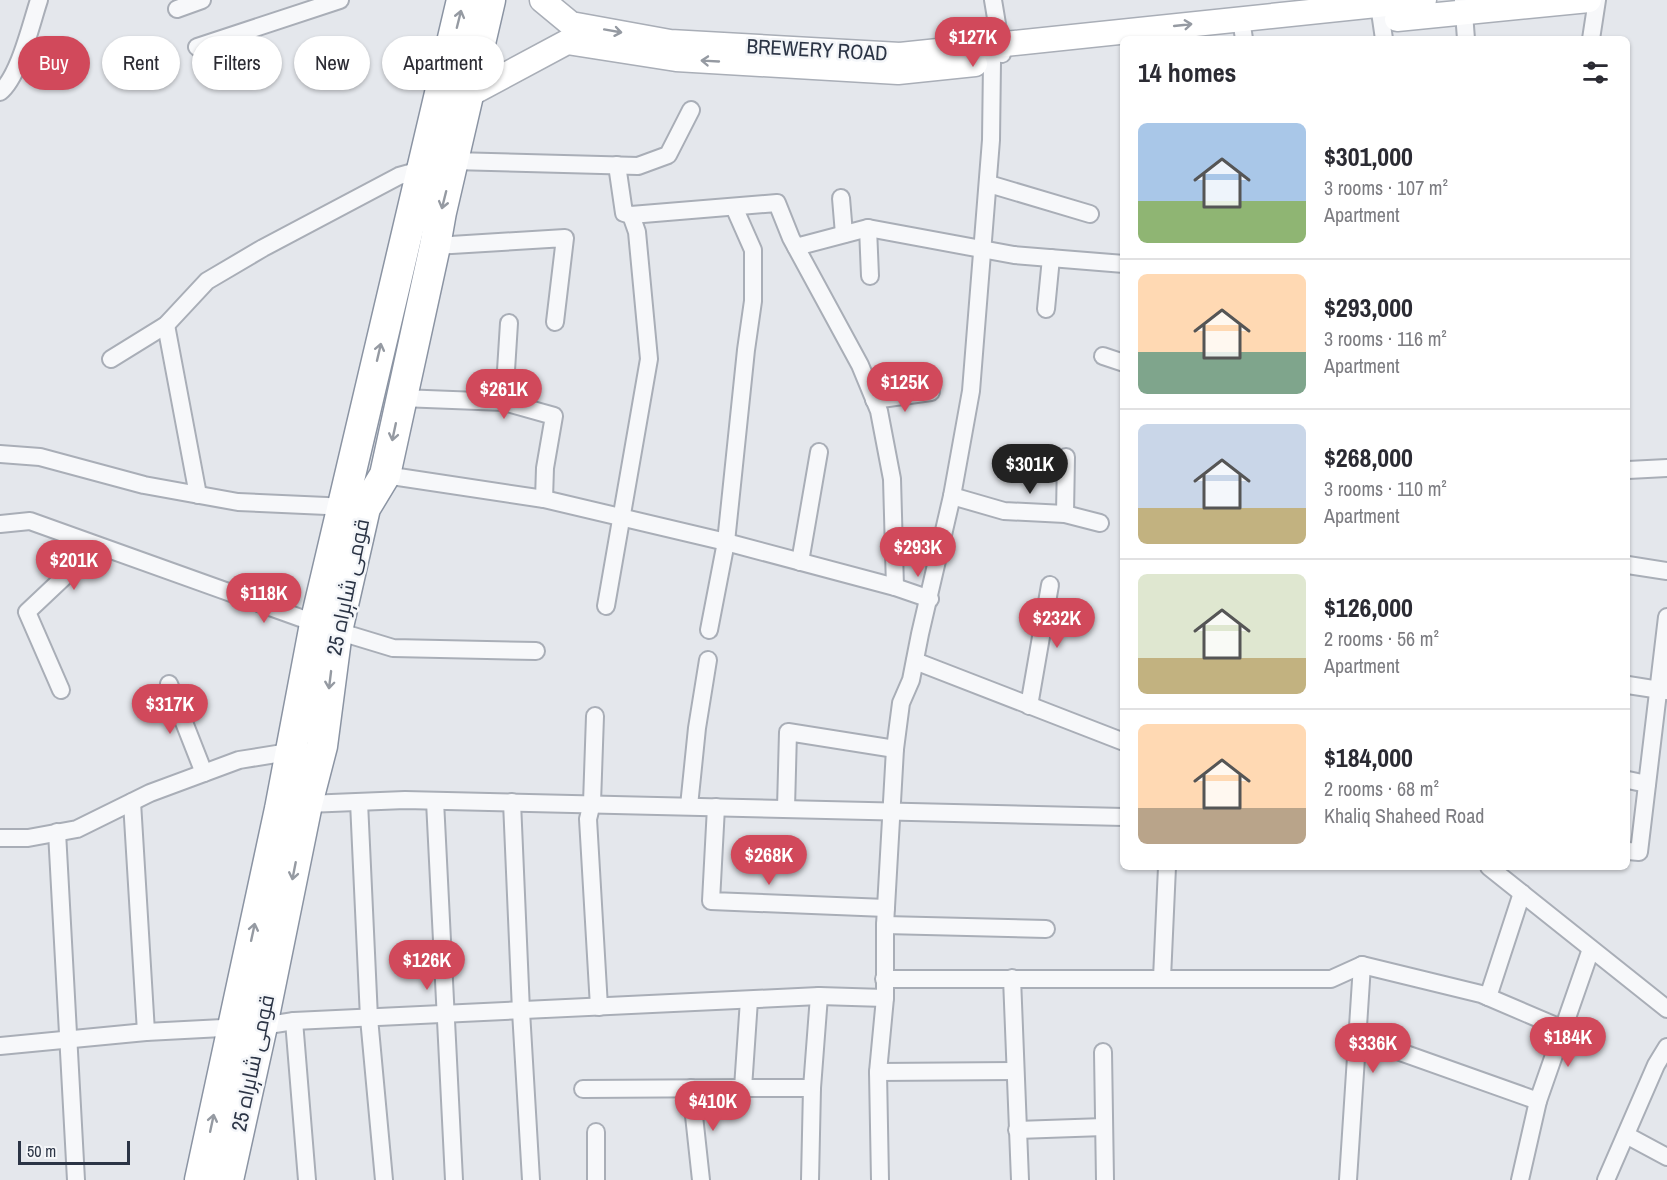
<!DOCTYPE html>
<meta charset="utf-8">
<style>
body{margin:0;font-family:"Archivo Narrow",Cairo,sans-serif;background:#f2f2f3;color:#2b2b33;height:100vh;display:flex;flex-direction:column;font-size:22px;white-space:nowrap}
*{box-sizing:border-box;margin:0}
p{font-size:20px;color:#7c7c81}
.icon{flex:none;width:33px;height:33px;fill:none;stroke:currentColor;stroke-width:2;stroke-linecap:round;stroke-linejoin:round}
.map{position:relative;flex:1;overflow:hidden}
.panel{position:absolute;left:1120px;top:36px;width:510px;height:834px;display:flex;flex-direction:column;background:#fff;border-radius:9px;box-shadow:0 2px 4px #0004}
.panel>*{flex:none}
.hud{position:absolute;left:18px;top:36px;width:570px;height:54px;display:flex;gap:12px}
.scale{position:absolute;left:18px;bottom:15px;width:112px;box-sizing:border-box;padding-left:6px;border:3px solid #2b3445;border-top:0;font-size:16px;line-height:21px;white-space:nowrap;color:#2b3445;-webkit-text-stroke:4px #f4f6f9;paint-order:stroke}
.price{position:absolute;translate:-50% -51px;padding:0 14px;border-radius:21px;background:#d1495b;color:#fff;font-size:20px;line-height:39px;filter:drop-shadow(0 2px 3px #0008)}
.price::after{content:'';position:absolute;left:50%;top:36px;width:18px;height:14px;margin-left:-9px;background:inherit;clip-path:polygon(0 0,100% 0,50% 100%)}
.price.selected{background:#222;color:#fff}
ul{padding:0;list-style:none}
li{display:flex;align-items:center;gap:18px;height:150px;padding:0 18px}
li+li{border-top:2px solid #e1e1e2}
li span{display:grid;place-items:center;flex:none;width:168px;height:120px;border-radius:9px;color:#555}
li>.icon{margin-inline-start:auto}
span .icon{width:72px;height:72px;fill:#fffc;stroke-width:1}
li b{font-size:26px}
h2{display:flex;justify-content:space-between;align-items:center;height:72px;padding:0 18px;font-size:26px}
.pill{padding:0 21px;border-radius:27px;background:#fff;box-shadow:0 2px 4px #0004;font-size:21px;line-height:54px}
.pill.selected{background:#d1495b;color:#fff}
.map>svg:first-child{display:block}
</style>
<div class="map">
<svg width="1667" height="1180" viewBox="0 0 1667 1180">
<rect width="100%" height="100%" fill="#e4e7ec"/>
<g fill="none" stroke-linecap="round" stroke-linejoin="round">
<g stroke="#a9aeb7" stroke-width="20">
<g id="street">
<path d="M993 0 1002 54"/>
<path d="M1463 0 1466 39"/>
<path d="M1379 5 1384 39"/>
<path d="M177 9 202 0"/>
<path d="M1241 19 1244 39"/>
<path d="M1591 39 1597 0"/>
<path d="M197 47 340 0"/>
<path d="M0 92C19 77 31 24 39 0"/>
<path d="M617 165 624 213 631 215 777 203 791 238 860 365 879 411 892 479 895 587"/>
<path d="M989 184 1090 214"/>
<path d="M841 198 844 234"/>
<path d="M868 228 870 276"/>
<path d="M435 246 565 238 555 322"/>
<path d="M796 247 868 228 1014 255 1124 264"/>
<path d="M1046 309 1051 258"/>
<path d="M166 325 198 495"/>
<path d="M1103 356 1124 363"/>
<path d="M111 359 166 325 207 281 263 248 399 176 453 161 638 166 668 155 691 110"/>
<path d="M401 398 504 402 554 416 545 468 544 499"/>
<path d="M874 400 931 392"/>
<path d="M504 402 509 323"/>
<path d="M0 454 40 457 144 485 238 502 349 507"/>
<path d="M1628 470 1667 468"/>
<path d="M385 475 544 499 726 542 895 587 930 599"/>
<path d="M952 496 1004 511 1065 514 1100 523"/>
<path d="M1065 514 1066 457"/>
<path d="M0 524 30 521 337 631 393 648 536 651"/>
<path d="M800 562 819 452"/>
<path d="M1628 565 1667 571"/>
<path d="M606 606 649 359 637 232 631 215"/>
<path d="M709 630 726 542 746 350 753 301V250L734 207"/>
<path d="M915 661 1124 742"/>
<path d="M169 684 204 773"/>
<path d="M1628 685 1667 691"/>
<path d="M61 690 27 612 97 546"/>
<path d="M1029 706 1050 585"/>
<path d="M595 716 592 803 588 819 599 1007"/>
<path d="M1628 780 1647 784"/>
<path d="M435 801 454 1180"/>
<path d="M132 802 146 1032"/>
<path d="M359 802 369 1018 384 1180"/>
<path d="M512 802 521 1011 531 1180"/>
<path d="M307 804 405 800 1124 817"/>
<path d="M689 806 697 728 708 660"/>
<path d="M716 807 711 901 886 908"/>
<path d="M786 808 788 732 895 749"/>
<path d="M57 832 76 1180"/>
<path d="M0 838H28L77 829 150 793 239 760 295 751"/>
<path d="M1628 851 1639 852 1667 617"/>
<path d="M1489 867 1667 1009"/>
<path d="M885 925 1046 929"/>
<path d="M1012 978 1020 1180"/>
<path d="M1162 978 1167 867"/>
<path d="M884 979H1331L1362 965 1481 994 1563 1029"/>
<path d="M1488 997 1522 893"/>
<path d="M749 1000 743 1088H812"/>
<path d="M294 1021 307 1180"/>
<path d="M1358 1037 1538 1101"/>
<path d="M0 1046 146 1032 262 1026 294 1021 819 996 885 998"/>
<path d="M1103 1052 1105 1180"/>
<path d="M878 1072 1015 1071"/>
<path d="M691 1088 701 1180"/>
<path d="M583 1089 743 1088"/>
<path d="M1017 1130 1104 1127"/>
<path d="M596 1132V1180"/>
<path d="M1626 1135 1667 1157"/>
<path d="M810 1180 812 1088 819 996"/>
<path d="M880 1180 878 1072 885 998V925L895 749 901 703 911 680 920 634 952 496 971 391 991 140 992 62"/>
<path d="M1348 1180 1362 965"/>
<path d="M1520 1180 1538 1101 1591 949"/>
<path d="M1606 1180 1656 1065 1667 1047"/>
</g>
</g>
<g stroke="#a9aeb7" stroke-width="27">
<g id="secondary">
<path d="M542 0 571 24 670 42 900 55 1424 0"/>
<path d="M1397 19 1589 0"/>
<path d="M457 101 567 42 676 59 898 72 975 64"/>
</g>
</g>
<g stroke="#8b94a3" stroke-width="33">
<g id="highway">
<path d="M200 1180 280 809 315 624 462 0"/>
<path d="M228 1180 262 1026 307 804 322 746 337 631 365 508 385 475 435 246 441 212 490 0"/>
</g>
</g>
<use href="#street" stroke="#f7f8fa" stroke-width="16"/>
<use href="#secondary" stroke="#fff" stroke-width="24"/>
<use href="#highway" stroke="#fff" stroke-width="30"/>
</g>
<defs><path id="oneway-shaft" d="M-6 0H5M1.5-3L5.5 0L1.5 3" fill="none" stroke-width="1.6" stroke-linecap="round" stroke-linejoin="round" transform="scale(1.5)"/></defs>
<g stroke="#959aa2">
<use href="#oneway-shaft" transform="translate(459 19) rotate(-76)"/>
<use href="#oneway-shaft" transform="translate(1183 25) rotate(-6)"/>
<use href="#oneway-shaft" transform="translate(613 31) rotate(10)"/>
<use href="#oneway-shaft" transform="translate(710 61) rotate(-177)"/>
<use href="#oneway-shaft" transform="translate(444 200) rotate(104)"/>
<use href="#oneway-shaft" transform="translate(379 352) rotate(-77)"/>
<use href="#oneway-shaft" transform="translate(394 432) rotate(102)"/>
<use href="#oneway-shaft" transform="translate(330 680) rotate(97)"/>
<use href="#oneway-shaft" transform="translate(294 871) rotate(101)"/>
<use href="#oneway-shaft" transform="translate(253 932) rotate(-78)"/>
<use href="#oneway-shaft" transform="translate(212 1123) rotate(-78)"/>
</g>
<g text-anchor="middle" stroke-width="5" stroke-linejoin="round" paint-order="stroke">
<g font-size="21" fill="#2b3445" stroke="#f4f6f9">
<text transform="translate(817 50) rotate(3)" y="7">BREWERY ROAD</text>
<text transform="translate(348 587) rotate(-78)" y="7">قومی شاہراہ 25</text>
<text transform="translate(253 1063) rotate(-78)" y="7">قومی شاہراہ 25</text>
</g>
</g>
</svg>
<div class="scale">50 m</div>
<b class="price" style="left:973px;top:68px">$127K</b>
<b class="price" style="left:905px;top:413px">$125K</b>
<b class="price" style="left:504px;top:420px">$261K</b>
<b class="price selected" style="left:1030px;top:495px">$301K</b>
<b class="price" style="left:918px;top:578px">$293K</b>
<b class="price" style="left:74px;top:591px">$201K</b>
<b class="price" style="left:264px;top:624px">$118K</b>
<b class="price" style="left:1057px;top:649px">$232K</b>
<b class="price" style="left:170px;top:735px">$317K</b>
<b class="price" style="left:769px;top:886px">$268K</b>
<b class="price" style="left:427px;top:991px">$126K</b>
<b class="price" style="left:1568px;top:1068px">$184K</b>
<b class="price" style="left:1373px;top:1074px">$336K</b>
<b class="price" style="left:713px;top:1132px">$410K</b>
<div class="hud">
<a class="pill selected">Buy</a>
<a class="pill">Rent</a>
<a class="pill">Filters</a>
<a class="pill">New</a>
<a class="pill">Apartment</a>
</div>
<section class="panel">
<h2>14 homes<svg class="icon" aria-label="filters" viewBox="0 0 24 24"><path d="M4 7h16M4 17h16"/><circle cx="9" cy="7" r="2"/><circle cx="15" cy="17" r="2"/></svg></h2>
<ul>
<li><span style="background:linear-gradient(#a9c7e8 65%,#8fb573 0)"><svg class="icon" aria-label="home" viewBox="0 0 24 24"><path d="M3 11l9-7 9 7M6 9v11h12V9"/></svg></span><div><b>$301,000</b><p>3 rooms · 107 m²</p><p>Apartment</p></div></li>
<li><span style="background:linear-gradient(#ffd9b3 65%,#7fa58c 0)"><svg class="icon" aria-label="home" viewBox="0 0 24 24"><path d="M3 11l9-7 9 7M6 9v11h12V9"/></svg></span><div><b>$293,000</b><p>3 rooms · 116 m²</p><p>Apartment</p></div></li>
<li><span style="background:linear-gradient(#c9d6e8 70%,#c2b280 0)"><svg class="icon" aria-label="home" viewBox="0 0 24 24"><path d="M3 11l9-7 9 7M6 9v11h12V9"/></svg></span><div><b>$268,000</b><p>3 rooms · 110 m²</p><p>Apartment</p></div></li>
<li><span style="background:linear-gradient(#dfe7d0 70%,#c2b280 0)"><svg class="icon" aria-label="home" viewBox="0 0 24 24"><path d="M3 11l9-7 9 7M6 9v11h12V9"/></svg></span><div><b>$126,000</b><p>2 rooms · 56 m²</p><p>Apartment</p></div></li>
<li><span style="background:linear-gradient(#ffd9b3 70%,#b9a48a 0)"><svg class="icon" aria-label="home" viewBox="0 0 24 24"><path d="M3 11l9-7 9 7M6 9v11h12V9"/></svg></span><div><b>$184,000</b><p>2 rooms · 68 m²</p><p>Khaliq Shaheed Road</p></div></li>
</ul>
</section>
</div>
